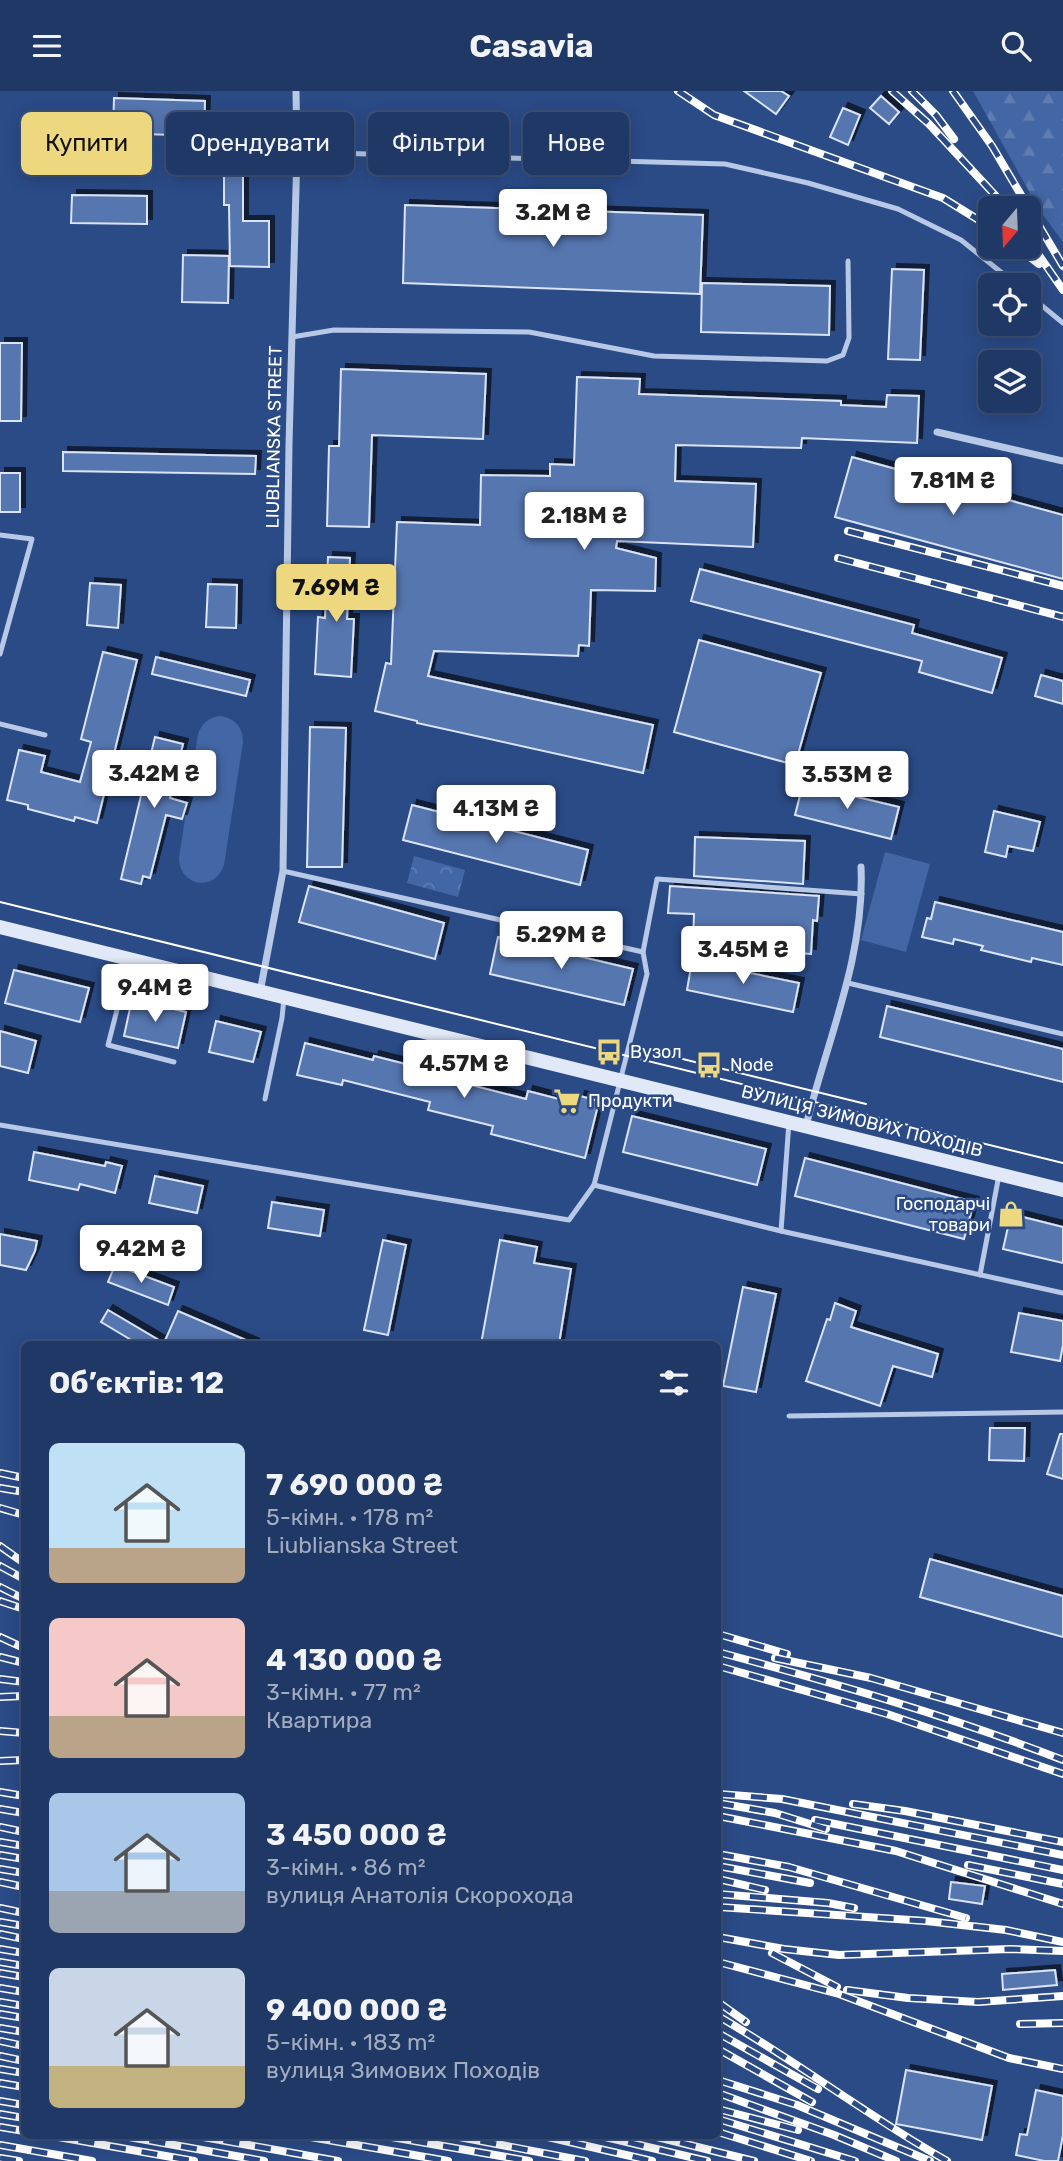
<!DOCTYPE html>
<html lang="uk">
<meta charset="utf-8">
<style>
body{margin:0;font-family:Rubik,sans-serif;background:#2d436e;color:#f1f3f6;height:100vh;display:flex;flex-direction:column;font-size:26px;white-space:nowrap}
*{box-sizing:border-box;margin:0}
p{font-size:23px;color:#a2acbf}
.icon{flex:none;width:38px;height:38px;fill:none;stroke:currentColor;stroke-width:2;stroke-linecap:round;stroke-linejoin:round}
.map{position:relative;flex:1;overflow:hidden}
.sheet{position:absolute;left:21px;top:1250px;width:700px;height:798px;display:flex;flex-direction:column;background:#203865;border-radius:10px;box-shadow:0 4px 18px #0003,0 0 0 2px #3d5279}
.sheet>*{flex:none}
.banner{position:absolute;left:21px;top:21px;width:700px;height:63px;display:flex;gap:14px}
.needle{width:46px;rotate:199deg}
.controls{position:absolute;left:978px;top:105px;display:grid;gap:14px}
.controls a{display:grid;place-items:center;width:63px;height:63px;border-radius:10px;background:#203865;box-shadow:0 4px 18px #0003,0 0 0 2px #3d5279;font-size:35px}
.price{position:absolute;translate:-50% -60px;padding:0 16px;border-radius:7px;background:#fff;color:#222;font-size:23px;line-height:46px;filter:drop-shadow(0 2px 4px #0008)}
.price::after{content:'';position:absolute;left:50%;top:42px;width:21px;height:16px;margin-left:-10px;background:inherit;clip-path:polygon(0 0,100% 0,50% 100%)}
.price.active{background:#edd880;color:#111}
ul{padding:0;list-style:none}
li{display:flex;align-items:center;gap:21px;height:175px;padding:0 28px}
li span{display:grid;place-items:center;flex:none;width:196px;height:140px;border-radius:10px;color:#555}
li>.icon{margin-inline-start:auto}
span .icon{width:84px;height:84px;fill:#fffc;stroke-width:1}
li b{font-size:30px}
h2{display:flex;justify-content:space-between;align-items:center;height:84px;padding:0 28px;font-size:30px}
.tag{padding:0 24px;border-radius:10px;background:#203865;box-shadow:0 4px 18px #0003,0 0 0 2px #3d5279;font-size:24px;line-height:63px}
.tag.active{background:#edd880;color:#111}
header{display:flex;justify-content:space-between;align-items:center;height:91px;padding:0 28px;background:#203865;font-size:32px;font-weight:700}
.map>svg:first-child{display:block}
</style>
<header><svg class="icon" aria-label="menu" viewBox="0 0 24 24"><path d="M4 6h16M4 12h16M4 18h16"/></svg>Casavia<svg class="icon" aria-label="search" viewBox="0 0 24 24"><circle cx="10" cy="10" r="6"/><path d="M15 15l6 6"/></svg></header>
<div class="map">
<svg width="1063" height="2070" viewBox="0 0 1063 2070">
<defs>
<pattern id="forest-firs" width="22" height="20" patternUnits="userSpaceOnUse" patternTransform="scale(1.75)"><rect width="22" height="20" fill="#4366a5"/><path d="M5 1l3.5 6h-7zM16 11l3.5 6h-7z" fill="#5f7db2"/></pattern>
<pattern id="park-crowns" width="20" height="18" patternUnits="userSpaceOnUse" patternTransform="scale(1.75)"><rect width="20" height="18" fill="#4366a5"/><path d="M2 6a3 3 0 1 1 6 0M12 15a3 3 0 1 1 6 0" fill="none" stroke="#5f7db2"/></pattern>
<filter id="shadow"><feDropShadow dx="5" dy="-5" stdDeviation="0" flood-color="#0009"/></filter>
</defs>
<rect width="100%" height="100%" fill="#2b4b87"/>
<path fill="url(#forest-firs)" d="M973 0H1063V151L1040 120Z"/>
<path fill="url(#park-crowns)" d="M414 765 465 779 458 806 407 792Z"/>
<g fill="#4366a5">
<path d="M221 625C235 628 243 636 243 651L224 774C215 802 179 795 179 767L198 643C202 632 209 626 221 625Z"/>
<path d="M885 761 930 773 906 861 861 849Z"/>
</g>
<g fill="#5776b0" stroke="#dae4f6" stroke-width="2" filter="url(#shadow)">
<path d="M744 0H781L789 5 776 23Z"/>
<path d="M881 5 899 21 889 33 870 17Z"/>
<path d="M114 7 205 10 204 45 113 42Z"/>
<path d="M843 17 860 24 848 54 830 46Z"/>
<path d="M224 78H243V130H269V176L230 175 229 114H224Z"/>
<path d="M72 104 147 105V133L71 132Z"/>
<path d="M405 114 703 124 700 203 403 192Z"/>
<path d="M183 164 229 165 228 212 182 211Z"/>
<path d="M892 178 924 179 920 269 888 268Z"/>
<path d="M702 192 830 195 829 244 701 241Z"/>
<path d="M0 252H22L21 330H0Z"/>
<path d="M341 278 486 283 483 348 372 344 369 436 327 435 329 355H339Z"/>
<path d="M577 286 640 288 639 303 841 310V314L886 316 887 304 919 305 917 352 802 347 801 357 676 354 675 390 756 393 753 456 617 450 616 457 656 467 655 500 591 499 589 555 579 554 578 565 434 560 428 585 653 634 643 682 417 632V630L375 620 386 572 391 573 397 431 480 434 481 384 550 385V373L574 374Z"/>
<path d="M63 361 256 365 255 383 63 380Z"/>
<path d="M852 366 1063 424V488L835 426Z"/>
<rect x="0" y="382" width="20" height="39"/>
<path d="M328 466 350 467 347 528H354L351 586 315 583 318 526 325 527Z"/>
<path d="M700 478 914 534 912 542 1002 567 992 602 919 581 922 570 691 510Z"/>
<path d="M90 492 121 494 118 537 87 534Z"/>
<path d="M208 493 237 494 236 537 206 536Z"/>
<path d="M699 549 821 582 795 674 674 641Z"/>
<path d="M103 561 137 569 97 732 75 726 74 730 28 718V714L7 709 19 659 45 665 41 681 80 691 91 651 81 648Z"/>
<path d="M156 566 250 589 246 605 152 583Z"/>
<path d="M1041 584 1063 590V613L1035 605Z"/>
<path d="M310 636 346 637 342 776H307Z"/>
<path d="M155 646 183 653 170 707 187 712 182 728 166 724 150 787 143 785 141 793 121 788Z"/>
<path d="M803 693 899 716 891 748 795 724Z"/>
<path d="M412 714 588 759 580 794 403 749Z"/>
<path d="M994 720 1040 731 1033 760 1008 755 1006 766 985 761Z"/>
<path d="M695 746 805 750 803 793 694 785Z"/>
<path d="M309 795 444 832 435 868 299 831Z"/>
<path d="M670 795 819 805 817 830 813 829 811 863 696 855V851H693L694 823 668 822Z"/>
<path d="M935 811 1063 841V874L1032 867 1031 871 981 859 983 855 954 848 953 853 922 846 927 827 931 828Z"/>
<path d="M498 846 633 878 624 914 490 883Z"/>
<path d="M692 870 799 892 793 921 687 899Z"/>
<path d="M14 879 89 897 80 931 5 912Z"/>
<path d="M132 908 186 921 178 957 124 945Z"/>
<path d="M887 915 1063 958V991L880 946Z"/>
<path d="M216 930 261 941 253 971 209 961Z"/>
<path d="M0 940 36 950 28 982 0 975Z"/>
<path d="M305 952 373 969 374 965 437 981 436 985 526 1008 528 1000 578 1013 580 1005 599 1010 585 1067 491 1043 493 1035 428 1019 430 1011 343 989 342 994 297 984Z"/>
<path d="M632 1025 766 1058 757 1094 623 1061Z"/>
<path d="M34 1061 105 1075 106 1071 122 1075 115 1102 80 1093 78 1099 29 1089Z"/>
<path d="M805 1067 974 1111 964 1148 795 1105Z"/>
<path d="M155 1085 203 1095 197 1122 149 1112Z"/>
<path d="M272 1111 324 1119 320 1145 268 1137Z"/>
<path d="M1011 1123 1063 1136V1172L1003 1158Z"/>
<path d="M0 1143 37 1150 35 1160 26 1179 0 1174Z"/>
<path d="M383 1149 406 1154 388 1244 364 1239Z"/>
<path d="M500 1149 537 1156 534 1172 571 1178 559 1253H481Z"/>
<path d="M115 1174 174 1196 168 1214 108 1191Z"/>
<path d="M743 1196 776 1203 756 1301 723 1295Z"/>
<path d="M835 1212 856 1220 851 1236 938 1263 932 1286 893 1275 880 1315 806 1290 827 1228 830 1229Z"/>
<path d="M108 1219 164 1252 178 1220 255 1253H138L101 1231Z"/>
<path d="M1019 1222 1063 1230V1254L1060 1270 1011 1261Z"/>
<path d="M990 1337H1025L1024 1370 989 1369Z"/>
<path d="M1060 1343H1063V1388L1047 1383Z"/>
<path d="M930 1468 1063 1505V1546L920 1506Z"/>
<path d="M951 1791 985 1795 982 1813 949 1808Z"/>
<path d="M1055 1879 1057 1894 1003 1899 1002 1883Z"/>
<path d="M906 1979 992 1995 982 2049 896 2033Z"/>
<path d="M1036 1999 1063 2005V2044L1058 2070H1044L1016 2064 1020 2043 1027 2044Z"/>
</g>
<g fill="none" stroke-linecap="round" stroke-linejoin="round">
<g stroke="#b7c9e7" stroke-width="5">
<path d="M297 61 725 73 808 92 898 118 961 149 1017 194"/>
<path d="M1029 204 1063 232"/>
<path d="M292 246 334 239 529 241 654 265 827 270 843 264 849 247 848 170"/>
<path d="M0 444 32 448 0 563"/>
<path d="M0 633 45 644"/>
<path d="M283 780 643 861 657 788 862 803"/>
<path d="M130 868 108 954 174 971"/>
<path d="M848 892 1063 943"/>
<path d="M265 1008 282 927 284 907"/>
<path d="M0 1034 569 1129 594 1094 781 1140 1063 1202"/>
<path d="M594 1094 647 883 643 861"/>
<path d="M781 1140 789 1031"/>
<path d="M980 1184 999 1084"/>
<path d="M789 1325 1063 1321"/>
</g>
<g stroke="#b7c9e7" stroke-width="7">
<path d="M937 341 1063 370"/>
<path d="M260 901 283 780 289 353 297 61 296 0"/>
<path d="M806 1035C827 949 865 866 861 776"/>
</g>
<path stroke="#e1e8f7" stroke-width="14" d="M0 836 1063 1099"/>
<g stroke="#fff" stroke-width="2">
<path d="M0 811 1063 1072"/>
<path d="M642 958 866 1013"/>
</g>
<g stroke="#fff" stroke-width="8">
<g id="rail">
<path d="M678 0 714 24 943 107 990 136"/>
<path d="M892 0 929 33 1007 117"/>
<path d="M912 0 936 24 954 48"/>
<path d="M953 0 992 55 1063 175"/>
<path d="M1029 150 1063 199"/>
<path d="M1017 156 1039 173"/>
<path d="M848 440 1063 495"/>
<path d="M838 467 1063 526"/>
<path d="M0 1382 24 1387"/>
<path d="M0 1397 24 1401"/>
<path d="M0 1417 24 1424"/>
<path d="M0 1455 24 1472"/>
<path d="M0 1475 24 1488"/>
<path d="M0 1496 24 1508"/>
<path d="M0 1510 24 1518"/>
<path d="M718 1543 787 1563"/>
<path d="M0 1546 24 1557"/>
<path d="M718 1561C834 1592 950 1625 1063 1669"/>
<path d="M0 1566 24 1572"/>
<path d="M775 1567 871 1587 1063 1642"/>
<path d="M718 1575 887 1623 1063 1683"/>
<path d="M0 1588 24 1591"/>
<path d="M0 1606 24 1605"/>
<path d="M0 1640 24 1642"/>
<path d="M0 1670 24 1669"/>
<path d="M0 1701 24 1705"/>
<path d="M719 1703 782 1708 1063 1764"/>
<path d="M718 1712 775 1722 826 1738"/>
<path d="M853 1713 905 1720 1063 1751"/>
<path d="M0 1718 24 1722"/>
<path d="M718 1725 896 1760 1063 1813"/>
<path d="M815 1729 1063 1779"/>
<path d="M0 1736 24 1741"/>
<path d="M0 1751 24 1755"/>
<path d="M718 1763 789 1776 966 1827"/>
<path d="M0 1764 24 1768"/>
<path d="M968 1774 1063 1793"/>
<path d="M718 1775 810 1792"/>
<path d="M0 1778 24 1782"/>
<path d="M718 1788 765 1799"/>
<path d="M0 1791 24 1796"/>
<path d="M718 1803 828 1812 854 1817"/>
<path d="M718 1816 926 1830 1006 1839 1063 1851"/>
<path d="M0 1817 24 1822"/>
<path d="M0 1831 24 1835"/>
<path d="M0 1843 24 1848"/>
<path d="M718 1846 784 1858 839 1864 1010 1858 1063 1860"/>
<path d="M0 1858 24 1862"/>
<path d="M772 1862 837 1896"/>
<path d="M0 1871 24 1875"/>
<path d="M718 1871 839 1903 1009 1967 1063 1978"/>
<path d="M0 1882 24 1886"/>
<path d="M0 1897 24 1901"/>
<path d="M847 1899 908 1907 978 1911 1063 1905"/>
<path d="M0 1911 24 1915"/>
<path d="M718 1911 746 1931"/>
<path d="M0 1923 24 1927"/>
<path d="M718 1925C796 1970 868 2025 947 2070"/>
<path d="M1020 1933 1063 1932"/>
<path d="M0 1937 24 1941"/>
<path d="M718 1942 818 1998"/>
<path d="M0 1950 24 1955"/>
<path d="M718 1958 812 2011"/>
<path d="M0 1965 24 1970"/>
<path d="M0 1978 24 1982"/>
<path d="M718 1989 797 2014 930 2070"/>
<path d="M0 1992 24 1996"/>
<path d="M718 2002 834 2044 896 2070"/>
<path d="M0 2010 24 2014"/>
<path d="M718 2018 798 2039"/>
<path d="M0 2023 24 2027"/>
<path d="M718 2028 855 2070"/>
<path d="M0 2036 24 2040"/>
<path d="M718 2041 811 2070"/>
<path d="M47 2044 194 2070"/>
<path d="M118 2044 264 2070"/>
<path d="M192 2044 338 2070"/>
<path d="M299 2044 448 2070"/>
<path d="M380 2044 529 2070"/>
<path d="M449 2044 585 2070"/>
<path d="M539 2044 652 2070"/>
<path d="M597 2044 707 2070"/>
<path d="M649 2044 754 2070"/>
<path d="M0 2054 92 2070"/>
<path d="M0 2067 19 2070"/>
</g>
</g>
<use href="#rail" stroke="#2b4b87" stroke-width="5" stroke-dasharray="16" stroke-linecap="butt"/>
</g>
<defs>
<g id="bus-bare" transform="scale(2.1)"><path d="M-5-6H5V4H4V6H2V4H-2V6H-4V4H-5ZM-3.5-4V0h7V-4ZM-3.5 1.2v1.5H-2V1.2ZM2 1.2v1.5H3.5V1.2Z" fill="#edd880" stroke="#2b4b87" stroke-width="2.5" paint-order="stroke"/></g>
<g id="supermarket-bare" transform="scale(2.1)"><path d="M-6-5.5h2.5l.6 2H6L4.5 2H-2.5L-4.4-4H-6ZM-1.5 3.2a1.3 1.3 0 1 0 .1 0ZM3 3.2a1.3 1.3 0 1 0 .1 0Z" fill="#edd880" stroke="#2b4b87" stroke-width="2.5" paint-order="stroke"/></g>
<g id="shop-bare" transform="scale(2.1)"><path d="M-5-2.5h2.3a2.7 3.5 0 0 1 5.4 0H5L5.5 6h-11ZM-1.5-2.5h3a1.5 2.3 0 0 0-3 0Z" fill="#edd880" stroke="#2b4b87" stroke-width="2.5" paint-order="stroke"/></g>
</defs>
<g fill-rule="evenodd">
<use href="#bus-bare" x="609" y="961"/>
<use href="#bus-bare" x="709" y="974"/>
<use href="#supermarket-bare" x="567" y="1010"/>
<use href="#shop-bare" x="1011" y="1123"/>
</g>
<g text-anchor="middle" stroke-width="5" stroke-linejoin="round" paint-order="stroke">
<g font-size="18" fill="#fff" stroke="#2b4b87">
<text transform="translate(274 346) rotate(-89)" y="6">LIUBLIANSKA STREET</text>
<text transform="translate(862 1030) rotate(14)" y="6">ВУЛИЦЯ ЗИМОВИХ ПОХОДІВ</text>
</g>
<g font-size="18" fill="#fff" stroke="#2b4b87" text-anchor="start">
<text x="630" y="967">Вузол</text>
<text x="730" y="980">Node</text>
<text x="588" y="1016">Продукти</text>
<text x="990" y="1119" text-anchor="end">Господарчі<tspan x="990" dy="21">товари</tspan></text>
</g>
</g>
</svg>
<div class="controls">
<a><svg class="needle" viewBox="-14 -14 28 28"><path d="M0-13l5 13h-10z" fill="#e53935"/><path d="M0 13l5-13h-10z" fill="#a2acbf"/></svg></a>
<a><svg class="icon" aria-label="locate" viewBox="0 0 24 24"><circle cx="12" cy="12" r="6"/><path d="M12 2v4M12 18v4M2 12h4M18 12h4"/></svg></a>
<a><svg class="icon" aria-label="layers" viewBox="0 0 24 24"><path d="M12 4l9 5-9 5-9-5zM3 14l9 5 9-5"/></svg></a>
</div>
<b class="price" style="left:553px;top:158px">3.2M ₴</b>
<b class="price" style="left:953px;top:426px">7.81M ₴</b>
<b class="price" style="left:584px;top:461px">2.18M ₴</b>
<b class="price active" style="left:336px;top:533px">7.69M ₴</b>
<b class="price" style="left:154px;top:719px">3.42M ₴</b>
<b class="price" style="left:847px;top:720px">3.53M ₴</b>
<b class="price" style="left:496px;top:754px">4.13M ₴</b>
<b class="price" style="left:561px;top:880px">5.29M ₴</b>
<b class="price" style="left:743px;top:895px">3.45M ₴</b>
<b class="price" style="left:155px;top:933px">9.4M ₴</b>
<b class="price" style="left:464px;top:1009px">4.57M ₴</b>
<b class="price" style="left:141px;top:1194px">9.42M ₴</b>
<div class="banner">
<a class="tag active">Купити</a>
<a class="tag">Орендувати</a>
<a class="tag">Фільтри</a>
<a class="tag">Нове</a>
</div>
<section class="sheet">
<h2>Об’єктів: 12<svg class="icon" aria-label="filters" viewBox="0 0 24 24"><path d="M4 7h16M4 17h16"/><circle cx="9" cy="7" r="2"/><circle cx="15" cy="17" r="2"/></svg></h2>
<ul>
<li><span style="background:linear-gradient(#bfe0f5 75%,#b9a48a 0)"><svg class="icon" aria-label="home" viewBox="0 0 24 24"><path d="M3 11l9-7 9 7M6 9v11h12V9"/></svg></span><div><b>7 690 000 ₴</b><p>5-кімн. · 178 m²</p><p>Liublianska Street</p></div></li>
<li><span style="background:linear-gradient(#f6c9c9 70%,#b9a48a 0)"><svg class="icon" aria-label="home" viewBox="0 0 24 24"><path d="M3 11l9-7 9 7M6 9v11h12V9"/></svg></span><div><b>4 130 000 ₴</b><p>3-кімн. · 77 m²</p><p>Квартира</p></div></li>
<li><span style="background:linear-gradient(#a9c7e8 70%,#9aa5b1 0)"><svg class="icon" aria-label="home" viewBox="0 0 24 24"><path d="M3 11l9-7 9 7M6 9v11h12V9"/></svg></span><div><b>3 450 000 ₴</b><p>3-кімн. · 86 m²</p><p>вулиця Анатолія Скорохода</p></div></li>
<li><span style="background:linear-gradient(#c9d6e8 70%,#c2b280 0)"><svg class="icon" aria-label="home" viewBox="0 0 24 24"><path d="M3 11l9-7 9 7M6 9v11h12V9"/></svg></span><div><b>9 400 000 ₴</b><p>5-кімн. · 183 m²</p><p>вулиця Зимових Походів</p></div></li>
</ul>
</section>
</div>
